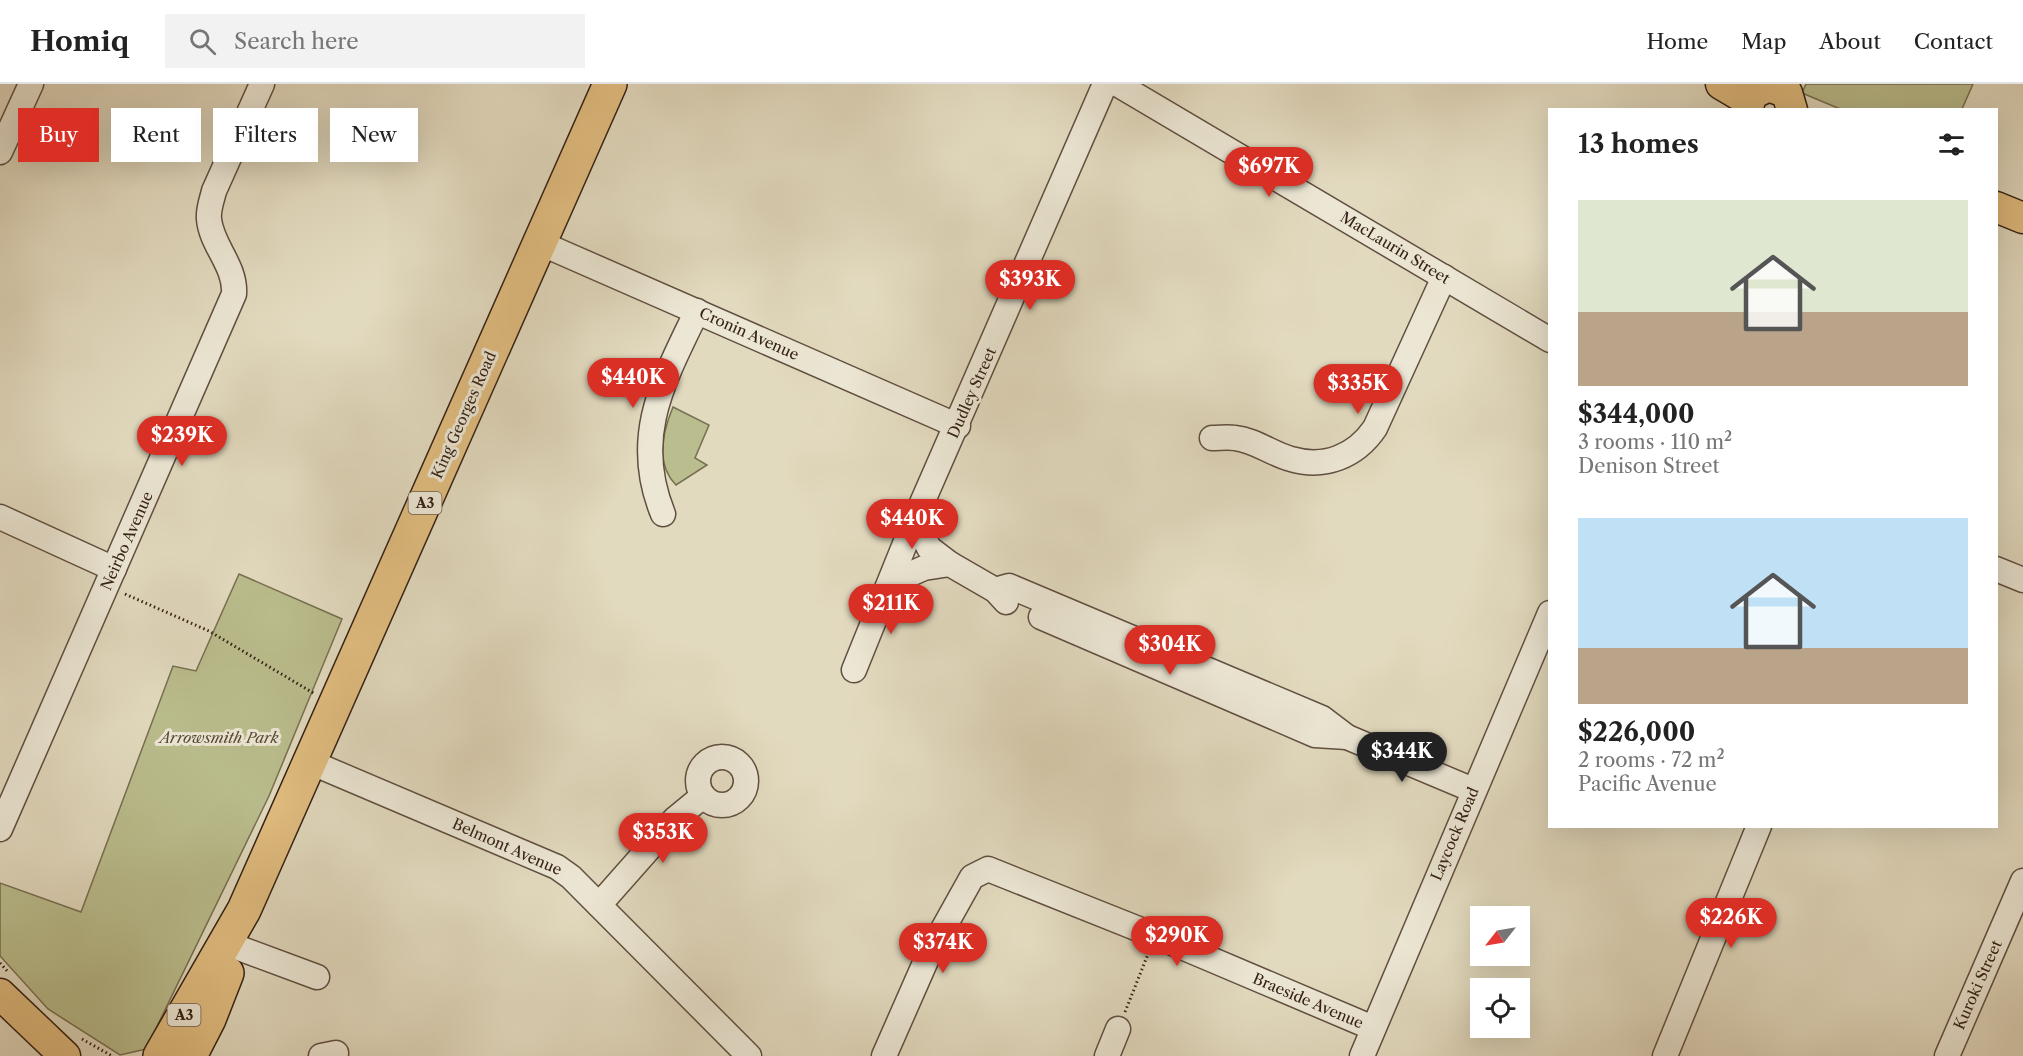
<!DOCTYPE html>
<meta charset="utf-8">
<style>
body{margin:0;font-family:"Libre Caslon Text",serif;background:#f2f2f2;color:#222;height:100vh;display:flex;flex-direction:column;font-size:22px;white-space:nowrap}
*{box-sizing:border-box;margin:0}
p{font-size:20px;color:#767676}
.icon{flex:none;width:33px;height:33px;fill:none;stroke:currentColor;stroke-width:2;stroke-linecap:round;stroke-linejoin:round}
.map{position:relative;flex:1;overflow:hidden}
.sheet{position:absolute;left:1548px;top:24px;width:450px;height:720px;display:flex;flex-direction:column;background:#fff;border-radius:0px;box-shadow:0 6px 24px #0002}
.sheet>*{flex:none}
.banner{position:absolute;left:18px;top:24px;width:570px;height:54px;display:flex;gap:12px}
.needle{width:39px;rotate:239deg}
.fabs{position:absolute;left:1470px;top:822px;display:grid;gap:12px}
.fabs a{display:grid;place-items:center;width:60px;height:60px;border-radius:0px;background:#fff;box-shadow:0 6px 24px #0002;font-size:30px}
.price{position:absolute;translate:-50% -51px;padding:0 14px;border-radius:21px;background:#d93025;color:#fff;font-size:20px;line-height:39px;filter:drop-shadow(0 2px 3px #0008)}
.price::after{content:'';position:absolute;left:50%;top:36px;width:18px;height:14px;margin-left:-9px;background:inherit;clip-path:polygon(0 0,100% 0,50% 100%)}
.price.current{background:#222;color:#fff}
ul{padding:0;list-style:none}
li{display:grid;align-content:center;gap:12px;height:318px;padding:0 30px}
li span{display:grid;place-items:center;height:186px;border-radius:0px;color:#555}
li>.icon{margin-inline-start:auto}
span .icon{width:108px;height:108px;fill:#fffc;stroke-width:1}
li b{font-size:26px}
h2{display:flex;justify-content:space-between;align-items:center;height:72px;padding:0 30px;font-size:26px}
.chip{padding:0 21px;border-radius:0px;background:#fff;box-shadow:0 6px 24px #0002;font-size:21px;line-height:54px}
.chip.current{background:#d93025;color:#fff}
header{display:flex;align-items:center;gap:36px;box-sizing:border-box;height:84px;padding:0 30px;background:#fff;border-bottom:2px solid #e0e0e0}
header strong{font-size:28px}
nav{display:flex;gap:33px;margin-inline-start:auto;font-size:21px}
.search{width:420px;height:54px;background:#f2f2f2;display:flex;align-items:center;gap:15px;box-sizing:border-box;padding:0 21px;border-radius:0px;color:#767676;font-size:22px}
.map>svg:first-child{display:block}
</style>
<header>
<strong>Homiq</strong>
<div class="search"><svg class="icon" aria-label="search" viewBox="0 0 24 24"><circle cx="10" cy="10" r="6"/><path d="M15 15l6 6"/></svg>Search here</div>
<nav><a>Home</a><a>Map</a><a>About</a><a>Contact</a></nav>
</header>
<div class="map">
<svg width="2023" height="972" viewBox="0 0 2023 972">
<rect width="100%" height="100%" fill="#e2dabf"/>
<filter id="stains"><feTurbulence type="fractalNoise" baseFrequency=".00333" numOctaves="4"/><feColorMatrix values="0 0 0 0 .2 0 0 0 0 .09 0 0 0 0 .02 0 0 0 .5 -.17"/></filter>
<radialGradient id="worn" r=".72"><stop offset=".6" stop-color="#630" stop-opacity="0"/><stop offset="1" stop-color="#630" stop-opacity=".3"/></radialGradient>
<g fill="#babd8d" stroke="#776f51" stroke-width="1.5">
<path d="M1806 0H1973L1962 25H1840L1802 9Z"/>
<path d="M673 323 709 341 695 374 707 381 676 401C655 380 663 347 673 323Z"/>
<path d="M239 490 342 535 269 712 146 965 120 971 48 925 0 872V799L81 828 173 582 196 587Z"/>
</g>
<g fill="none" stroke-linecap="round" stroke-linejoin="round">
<g stroke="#604f40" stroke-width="27">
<g id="minor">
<path d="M1117 0 1550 256"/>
<path d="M0 68 31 0"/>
<path d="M540 159 958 342"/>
<path d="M1212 354C1220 354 1228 353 1235 354 1255 356 1272 370 1291 375 1325 385 1356 372 1375 344L1444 193"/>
<path d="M663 430C631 352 664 296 697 227"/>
<path d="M0 433 114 485"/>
<path d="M915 435 929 464 950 480 995 506 1006 518"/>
<path d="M1996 485 2023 496"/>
<path d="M890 499 924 484 950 480"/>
<path d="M995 506 1009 502 1322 634 1347 653 1473 706"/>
<path d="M1041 533 1315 651 1347 653"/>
<path d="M854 586 915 435 1105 0"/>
<circle cx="722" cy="697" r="24"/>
<path d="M310 678 557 783 571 793 749 972"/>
<path d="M0 745 234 210C236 182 211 161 209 135 208 125 212 116 214 107L262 0"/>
<path d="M599 821 675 735 703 712"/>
<path d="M236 863 317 893"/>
<path d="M321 972 336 969"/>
<path d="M884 972 928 872 972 793 988 785 1156 852 1373 944"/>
<path d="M1107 972 1118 945"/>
<path d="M1362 972 1550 529"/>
<path d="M1665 972 1759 742"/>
<path d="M1947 972 2023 797"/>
</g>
</g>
<g stroke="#342115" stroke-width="33">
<g id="major">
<path d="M1721 0 1748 16"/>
<path d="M1747 26 1752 10 1769 2 1787 9 1792 26"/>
<path d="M1996 123 2023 134"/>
<path d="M0 910 65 972"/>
</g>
</g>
<g stroke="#342115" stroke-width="36">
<g id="highway">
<path d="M160 972 244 826 610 0"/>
<path d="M190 972 209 935 227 889"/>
</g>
</g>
<g stroke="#342115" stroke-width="3" stroke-dasharray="1.5 3" stroke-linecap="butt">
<path d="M125 510 209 547 315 610"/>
<path d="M0 879 9 889"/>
<path d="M1125 928 1148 870"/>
<path d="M82 955 112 972"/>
</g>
<use href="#minor" stroke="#ece7d5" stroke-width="24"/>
<use href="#major" stroke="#e1bd80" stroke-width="30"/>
<use href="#highway" stroke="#e1bd80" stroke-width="33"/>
</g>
<g text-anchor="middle" stroke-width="6" stroke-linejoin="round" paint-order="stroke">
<g fill="#ece7d5" stroke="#6b5c4f" stroke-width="1.5">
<rect x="408.5" y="408" width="33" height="22" rx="4.5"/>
<rect x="167.5" y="920" width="33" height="22" rx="4.5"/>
</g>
<g font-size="14" font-weight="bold" fill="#342115">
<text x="425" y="424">A3</text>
<text x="184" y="936">A3</text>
</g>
<g font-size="15" fill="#342115" stroke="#ece7d5">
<text transform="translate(1395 164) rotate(31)" y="5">MacLaurin Street</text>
<text transform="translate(749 250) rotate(24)" y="5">Cronin Avenue</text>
<text transform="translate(972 309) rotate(-66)" y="5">Dudley Street</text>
<text transform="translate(464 331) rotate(-66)" y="5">King Georges Road</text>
<text transform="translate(127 457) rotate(-66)" y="5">Neirbo Avenue</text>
<text transform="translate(1455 750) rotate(-67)" y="5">Laycock Road</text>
<text transform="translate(507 763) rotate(24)" y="5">Belmont Avenue</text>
<text transform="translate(1978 901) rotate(-66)" y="5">Kuroki Street</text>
<text transform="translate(1308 917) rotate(23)" y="5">Braeside Avenue</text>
</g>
<g font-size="15" font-style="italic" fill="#564833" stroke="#ece7d5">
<text x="219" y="659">Arrowsmith Park</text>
</g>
</g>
<rect width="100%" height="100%" filter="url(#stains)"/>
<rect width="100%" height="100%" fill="url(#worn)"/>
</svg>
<div class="fabs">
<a><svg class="needle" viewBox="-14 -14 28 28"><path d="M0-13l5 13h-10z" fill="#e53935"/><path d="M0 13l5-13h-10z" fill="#767676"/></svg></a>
<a><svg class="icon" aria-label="locate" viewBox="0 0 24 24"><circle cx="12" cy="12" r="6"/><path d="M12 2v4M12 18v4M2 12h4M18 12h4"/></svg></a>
</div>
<b class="price" style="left:1269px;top:114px">$697K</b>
<b class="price" style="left:1030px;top:227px">$393K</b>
<b class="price" style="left:633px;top:325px">$440K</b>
<b class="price" style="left:1358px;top:331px">$335K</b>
<b class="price" style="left:182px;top:383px">$239K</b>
<b class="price" style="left:912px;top:466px">$440K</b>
<b class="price" style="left:891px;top:551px">$211K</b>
<b class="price" style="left:1170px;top:592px">$304K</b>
<b class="price current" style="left:1402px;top:699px">$344K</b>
<b class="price" style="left:663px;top:780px">$353K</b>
<b class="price" style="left:1731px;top:865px">$226K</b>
<b class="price" style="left:1177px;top:883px">$290K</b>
<b class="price" style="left:943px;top:890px">$374K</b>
<div class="banner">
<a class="chip current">Buy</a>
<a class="chip">Rent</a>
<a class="chip">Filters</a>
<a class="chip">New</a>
</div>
<section class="sheet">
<h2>13 homes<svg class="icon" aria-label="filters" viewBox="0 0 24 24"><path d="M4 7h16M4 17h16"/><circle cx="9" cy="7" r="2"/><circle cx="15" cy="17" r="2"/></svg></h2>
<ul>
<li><span style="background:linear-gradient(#dfe7d0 60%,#b9a48a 0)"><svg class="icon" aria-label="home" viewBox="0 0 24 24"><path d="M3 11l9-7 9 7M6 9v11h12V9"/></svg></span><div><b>$344,000</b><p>3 rooms · 110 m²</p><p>Denison Street</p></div></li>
<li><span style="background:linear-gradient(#bfe0f5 70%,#b9a48a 0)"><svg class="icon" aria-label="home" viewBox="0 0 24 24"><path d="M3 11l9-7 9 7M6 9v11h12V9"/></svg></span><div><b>$226,000</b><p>2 rooms · 72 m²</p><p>Pacific Avenue</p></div></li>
</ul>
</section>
</div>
